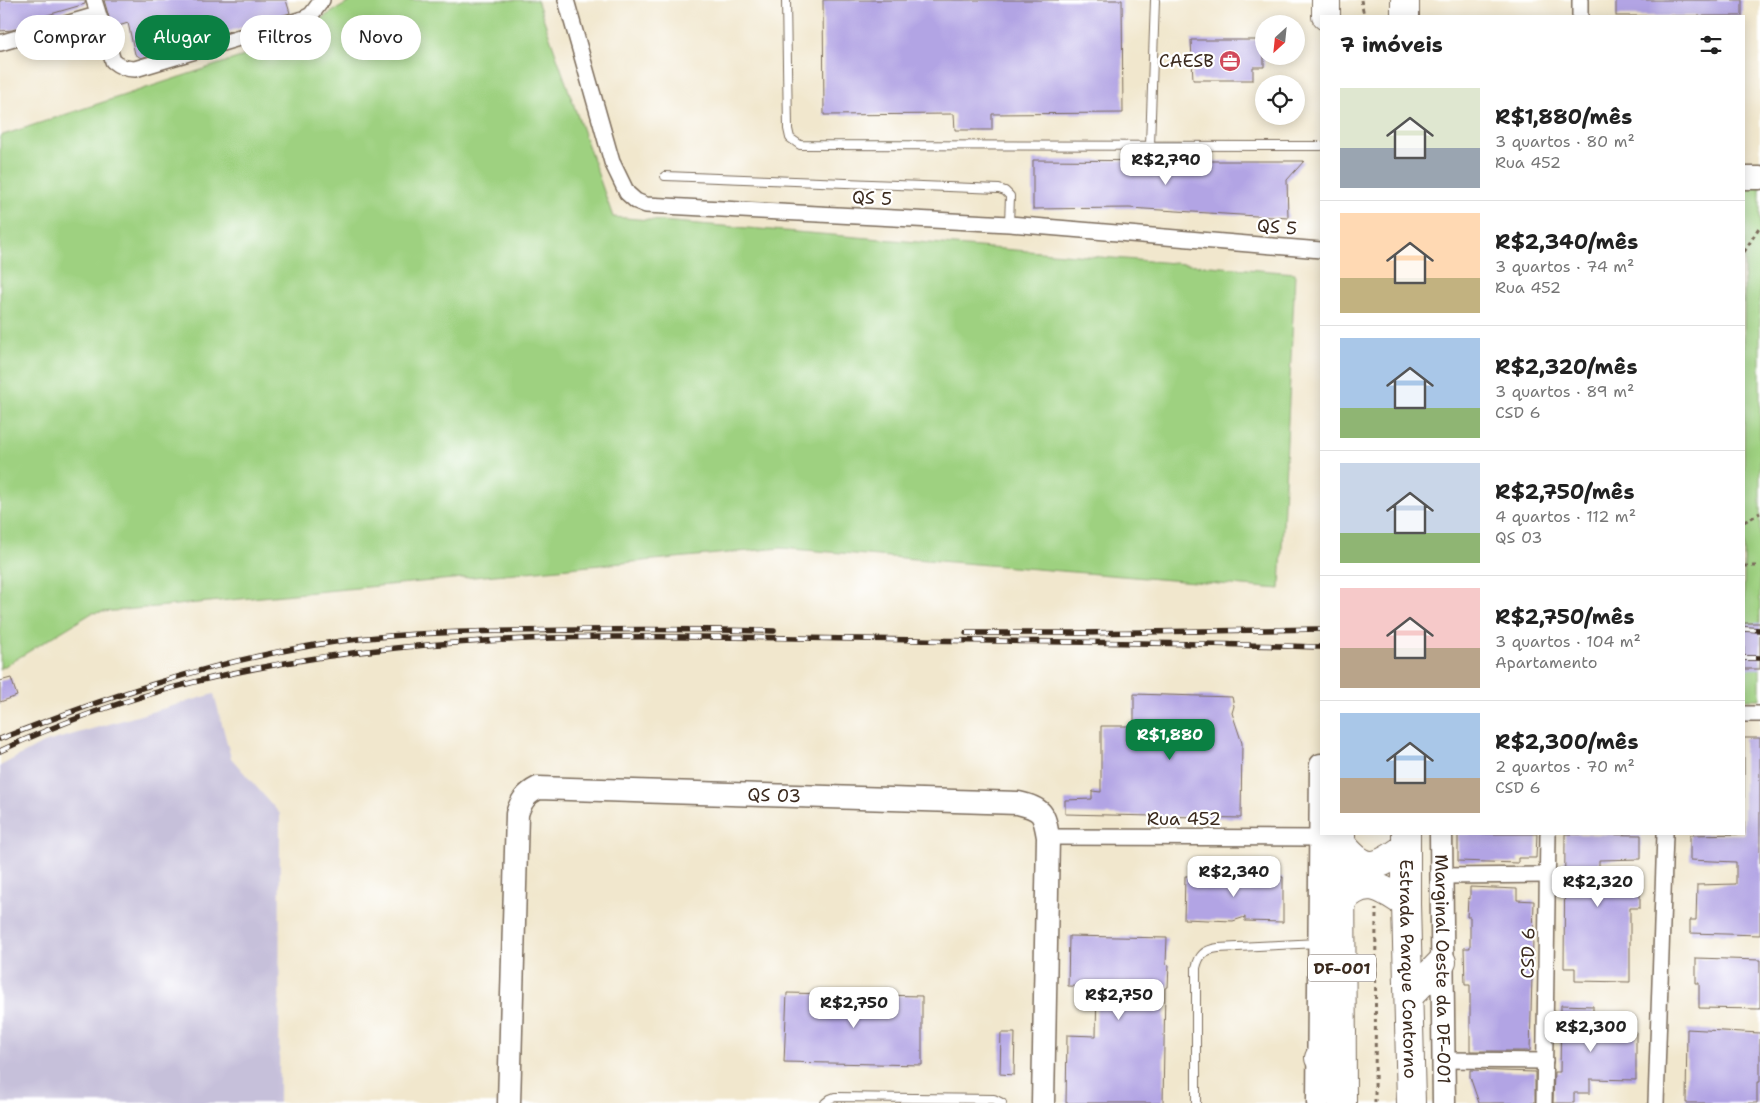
<!DOCTYPE html>
<html lang="pt">
<meta charset="utf-8">
<style>
body{margin:0;font-family:"Shantell Sans",sans-serif;background:#f6f6f6;color:#222;height:100vh;display:flex;flex-direction:column;font-size:19px;white-space:nowrap}
*{box-sizing:border-box;margin:0}
p{font-size:16px;color:#767676}
.icon{flex:none;width:28px;height:28px;fill:none;stroke:currentColor;stroke-width:2;stroke-linecap:round;stroke-linejoin:round}
.map{position:relative;flex:1;overflow:hidden}
.side{position:absolute;left:1320px;top:15px;width:425px;height:820px;display:flex;flex-direction:column;background:#fff;border-radius:0px;box-shadow:0 2px 12px #0003}
.side>*{flex:none}
.hud{position:absolute;left:15px;top:15px;width:475px;height:45px;display:flex;gap:10px}
.needle{width:32px;rotate:207deg}
.fabs{position:absolute;left:1255px;top:15px;display:grid;gap:10px}
.fabs a{display:grid;place-items:center;width:50px;height:50px;border-radius:50%;background:#fff;box-shadow:0 2px 12px #0003;font-size:25px}
.price{position:absolute;translate:-50% -42px;padding:0 11px;border-radius:10px;background:#fff;color:#222;font-size:16px;line-height:32px;filter:drop-shadow(0 1px 2px #0008)}
.price::after{content:'';position:absolute;left:50%;top:30px;width:15px;height:11px;margin-left:-8px;background:inherit;clip-path:polygon(0 0,100% 0,50% 100%)}
.price.on{background:#0b8043;color:#fff}
ul{padding:0;list-style:none}
li{display:flex;align-items:center;gap:15px;height:125px;padding:0 20px}
li+li{border-top:1px solid #e0e0e0}
li span{display:grid;place-items:center;flex:none;width:140px;height:100px;border-radius:0px;color:#555}
li>.icon{margin-inline-start:auto}
span .icon{width:60px;height:60px;fill:#fffc;stroke-width:1}
li b{font-size:21px}
h2{display:flex;justify-content:space-between;align-items:center;height:60px;padding:0 20px;font-size:21px}
.pill{padding:0 18px;border-radius:22px;background:#fff;box-shadow:0 2px 12px #0003;font-size:18px;line-height:45px}
.pill.on{background:#0b8043;color:#fff}
.map>svg:first-child{display:block}
</style>
<div class="map">
<svg width="1760" height="1103" viewBox="0 0 1760 1103">
<rect width="100%" height="100%" fill="#fff"/>
<filter id="ink" filterUnits="userSpaceOnUse"><feTurbulence type="fractalNoise" baseFrequency=".02" numOctaves="2"/><feDisplacementMap in="SourceGraphic" scale="10" xChannelSelector="R" yChannelSelector="G"/><feConvolveMatrix kernelMatrix="1 2 1 2 8 2 1 2 1" color-interpolation-filters="sRGB"/></filter>
<filter id="wash" filterUnits="userSpaceOnUse"><feTurbulence type="fractalNoise" baseFrequency=".0096" numOctaves="4" result="noise"/><feDisplacementMap in="SourceGraphic" scale="20" xChannelSelector="R" yChannelSelector="G"/><feGaussianBlur stdDeviation="1.12" result="paint"/><feColorMatrix in="noise" values="0 0 0 0 0 0 0 0 0 0 0 0 0 0 0 0 0 1.4 0 .05"/><feComposite in="paint" operator="in"/></filter>
<g filter="url(#wash)">
<rect width="100%" height="100%" fill="#f1e7cd"/>
<path fill="#c6c0da" d="M214 694 231 758 280 814 279 1103H0V766L43 743Z"/>
<g fill="#9ed180" stroke="#6c7e4f">
<path d="M353 0H537L613 217 1295 273 1280 589 781 548 92 613 0 669V136L271 47Z"/>
<path d="M1760 182V699H1744V183Z"/>
</g>
<g id="blocks">
<g fill="#b2a4e4">
<path d="M0 0H85V4L44 16 45 19 29 25 12 30 0 31Z"/>
<path d="M104 0H286L290 13 141 58 135 54 128 23 112 28Z"/>
<path d="M823 0H1122L1123 113 992 114V130H955L954 114 824 115Z"/>
<rect x="1616" y="0" width="126" height="16"/>
<path d="M1191 40H1264V67H1253V80H1193Z"/>
<path d="M1033 160 1186 161H1304L1287 180 1288 218 1129 208 1033 209Z"/>
<rect x="1744" y="623" width="16" height="46"/>
<path d="M11 678 17 696 0 702V681Z"/>
<path d="M1134 694 1232 697 1234 706 1232 713 1242 743 1241 818 1065 814V800L1092 799V791L1101 792V726H1134Z"/>
<path d="M1744 738H1760V935L1690 933V920H1696L1697 885 1736 884V862L1690 860V835L1744 834Z"/>
<path d="M1458 834H1537L1536 858H1518V863L1458 861Z"/>
<path d="M1565 834 1641 835V859L1599 860V882L1640 884V908H1630V982L1575 981V968H1564Z"/>
<path d="M1210 866H1223L1222 876 1283 877V922L1245 921V917L1233 921 1184 919 1185 876H1210Z"/>
<path d="M1470 887 1517 889V900L1534 901 1530 1051H1470V985H1465L1464 948H1470V917H1467L1468 898 1470 899Z"/>
<path d="M1069 936 1167 938 1166 964 1169 965 1168 987 1165 988 1163 1103H1066L1067 1035 1096 1036 1097 987 1068 986Z"/>
<path d="M1696 958 1760 960V1009L1699 1008V983H1696Z"/>
<path d="M787 993 922 996V1065L784 1062Z"/>
<path d="M1561 1005 1593 1006V1017H1604V1030L1636 1031V1080L1590 1079V1093H1574V1103H1553L1554 1072H1560Z"/>
<path d="M1687 1029 1760 1033V1082H1757V1103H1686Z"/>
<path d="M1001 1033H1015L1014 1075 1000 1074Z"/>
<path d="M1470 1070 1535 1072V1103H1479L1470 1077Z"/>
</g>
</g>
</g>
<g filter="url(#ink)">
<use href="#blocks" fill-opacity="0" stroke="#7b6c5b" stroke-width="1"/>
<g fill="none" stroke-linecap="round" stroke-linejoin="round">
<g stroke="#7b6c5b" stroke-width="10">
<g id="lane">
<path d="M786 0 788 129 790 138 800 145 1321 146"/>
<path d="M1150 145 1155 0"/>
<path d="M665 176 999 189 1005 191 1010 196 1009 224"/>
<path d="M825 1103 830 1099 835 1097 994 1099 1002 1103"/>
<path d="M1196 1103V968C1199 955 1204 950 1218 948L1318 943"/>
</g>
</g>
<g stroke="#7b6c5b" stroke-width="18">
<g id="street">
<path d="M94 0 113 61C120 67 126 69 135 69L303 19 311 15 322 0"/>
<path d="M566 0 612 162 627 193 636 201 646 205 1009 224 1321 250"/>
<path d="M1580 0V16"/>
<path d="M0 43 97 15"/>
<path d="M1744 714H1760"/>
<path d="M1048 837 1320 838"/>
<path d="M1441 876 1548 875"/>
<path d="M1443 1060 1545 1061"/>
<path d="M1544 1103 1548 834"/>
<path d="M1656 1103 1665 834"/>
</g>
</g>
<g stroke="#7b6c5b" stroke-width="25">
<g id="secondary">
<path d="M1744 178H1760"/>
<path id="s1" d="M1441 834 1444 1103"/>
<path id="s2" d="M509 1103 517 814C521 801 526 794 538 788L1018 803C1043 809 1044 813 1048 837L1043 1103"/>
<path d="M1318 1103 1321 765"/>
</g>
</g>
<g stroke="#7b6c5b" stroke-width="30">
<g id="highway">
<path d="M1326 0V16"/>
<path d="M1405 16V0"/>
<path d="M1341 834 1342 1103"/>
<path id="s3" d="M1406 834V904L1411 1103"/>
<path d="M1341 843C1366 874 1376 869 1406 847"/>
<path d="M1342 900C1366 876 1381 887 1406 904"/>
<path d="M1409 996 1442 962"/>
<path d="M1319 1058 1342 1032"/>
</g>
</g>
<g stroke="#7b6c5b" stroke-width="3" stroke-dasharray="4 4" stroke-linecap="butt">
<path d="M1361 0 1364 16"/>
<path d="M1744 252 1760 226"/>
<path d="M1744 522 1760 513"/>
<path d="M1744 566H1760"/>
<path d="M1375 1103 1376 909"/>
</g>
<use href="#lane" stroke="#fff" stroke-width="8"/>
<use href="#street" stroke="#fff" stroke-width="15"/>
<use href="#secondary" stroke="#fff" stroke-width="22"/>
<use href="#highway" stroke="#fff" stroke-width="28"/>
<g stroke="#3b2a1e" stroke-width="5.5">
<g id="rail">
<path d="M1744 629 1760 630"/>
<path d="M966 633H1082L1321 629"/>
<path d="M1744 658H1760"/>
<path d="M0 739C101 699 207 663 315 645 380 634 446 632 512 631 599 629 687 629 774 631"/>
<path d="M0 751C270 623 567 635 858 639 1012 642 1167 642 1321 647"/>
</g>
</g>
<use href="#rail" stroke="#fff" stroke-width="4" stroke-dasharray="11" stroke-linecap="butt"/>
</g>
</g>
<defs>
<g id="office-disc" transform="scale(1.125)"><circle r="9.5" fill="#d1495b" stroke="#fff"/><path d="M-6-3h4V-5.5h4V-3h4V5H-6ZM-1-4.5V-3h2v-1.5ZM-6 0V1H6V0Z" fill="#fff"/></g>
</defs>
<g fill-rule="evenodd">
<use href="#office-disc" x="1230" y="61"/>
</g>
<g text-anchor="middle" stroke-width="4.5" stroke-linejoin="round" paint-order="stroke">
<rect fill="#fff" stroke="#766a62" stroke-width="1" x="1308" y="954.5" width="68" height="27" rx="4"/>
<g font-size="16" font-weight="bold" fill="#3b2a1e">
<text x="1342" y="974">DF-001</text>
</g>
<g font-size="18" fill="#3b2a1e" stroke="#fff" text-anchor="end">
<text x="1214" y="67">CAESB</text>
</g>
<g font-size="18" fill="#3b2a1e" stroke="#fff">
<text transform="translate(872 198) rotate(3)" y="6">QS 5</text>
<text transform="translate(1277 227) rotate(5)" y="6">QS 5</text>
<text dy="6" stroke="none"><textPath href="#s2" startOffset="560">QS 03</textPath></text>
<text x="1184" y="825">Rua 452</text>
<text transform="translate(1528 953) rotate(-89)" y="6">CSD 6</text>
<text dy="6" stroke="none"><textPath href="#s3" startOffset="135">Estrada Parque Contorno</textPath></text>
<text dy="6" stroke="none"><textPath href="#s1" startOffset="135">Marginal Oeste da DF-001</textPath></text>
</g>
</g>
</svg>
<div class="fabs">
<a><svg class="needle" viewBox="-14 -14 28 28"><path d="M0-13l5 13h-10z" fill="#e53935"/><path d="M0 13l5-13h-10z" fill="#767676"/></svg></a>
<a><svg class="icon" aria-label="locate" viewBox="0 0 24 24"><circle cx="12" cy="12" r="6"/><path d="M12 2v4M12 18v4M2 12h4M18 12h4"/></svg></a>
</div>
<b class="price" style="left:1166px;top:186px">R$2,790</b>
<b class="price on" style="left:1170px;top:761px">R$1,880</b>
<b class="price" style="left:1234px;top:898px">R$2,340</b>
<b class="price" style="left:1598px;top:908px">R$2,320</b>
<b class="price" style="left:1119px;top:1021px">R$2,750</b>
<b class="price" style="left:854px;top:1029px">R$2,750</b>
<b class="price" style="left:1591px;top:1053px">R$2,300</b>
<div class="hud">
<a class="pill">Comprar</a>
<a class="pill on">Alugar</a>
<a class="pill">Filtros</a>
<a class="pill">Novo</a>
</div>
<section class="side">
<h2>7 imóveis<svg class="icon" aria-label="filters" viewBox="0 0 24 24"><path d="M4 7h16M4 17h16"/><circle cx="9" cy="7" r="2"/><circle cx="15" cy="17" r="2"/></svg></h2>
<ul>
<li><span style="background:linear-gradient(#dfe7d0 60%,#9aa5b1 0)"><svg class="icon" aria-label="home" viewBox="0 0 24 24"><path d="M3 11l9-7 9 7M6 9v11h12V9"/></svg></span><div><b>R$1,880/mês</b><p>3 quartos · 80 m²</p><p>Rua 452</p></div></li>
<li><span style="background:linear-gradient(#ffd9b3 65%,#c2b280 0)"><svg class="icon" aria-label="home" viewBox="0 0 24 24"><path d="M3 11l9-7 9 7M6 9v11h12V9"/></svg></span><div><b>R$2,340/mês</b><p>3 quartos · 74 m²</p><p>Rua 452</p></div></li>
<li><span style="background:linear-gradient(#a9c7e8 70%,#8fb573 0)"><svg class="icon" aria-label="home" viewBox="0 0 24 24"><path d="M3 11l9-7 9 7M6 9v11h12V9"/></svg></span><div><b>R$2,320/mês</b><p>3 quartos · 89 m²</p><p>CSD 6</p></div></li>
<li><span style="background:linear-gradient(#c9d6e8 70%,#8fb573 0)"><svg class="icon" aria-label="home" viewBox="0 0 24 24"><path d="M3 11l9-7 9 7M6 9v11h12V9"/></svg></span><div><b>R$2,750/mês</b><p>4 quartos · 112 m²</p><p>QS 03</p></div></li>
<li><span style="background:linear-gradient(#f6c9c9 60%,#b9a48a 0)"><svg class="icon" aria-label="home" viewBox="0 0 24 24"><path d="M3 11l9-7 9 7M6 9v11h12V9"/></svg></span><div><b>R$2,750/mês</b><p>3 quartos · 104 m²</p><p>Apartamento</p></div></li>
<li><span style="background:linear-gradient(#a9c7e8 65%,#b9a48a 0)"><svg class="icon" aria-label="home" viewBox="0 0 24 24"><path d="M3 11l9-7 9 7M6 9v11h12V9"/></svg></span><div><b>R$2,300/mês</b><p>2 quartos · 70 m²</p><p>CSD 6</p></div></li>
</ul>
</section>
</div>
